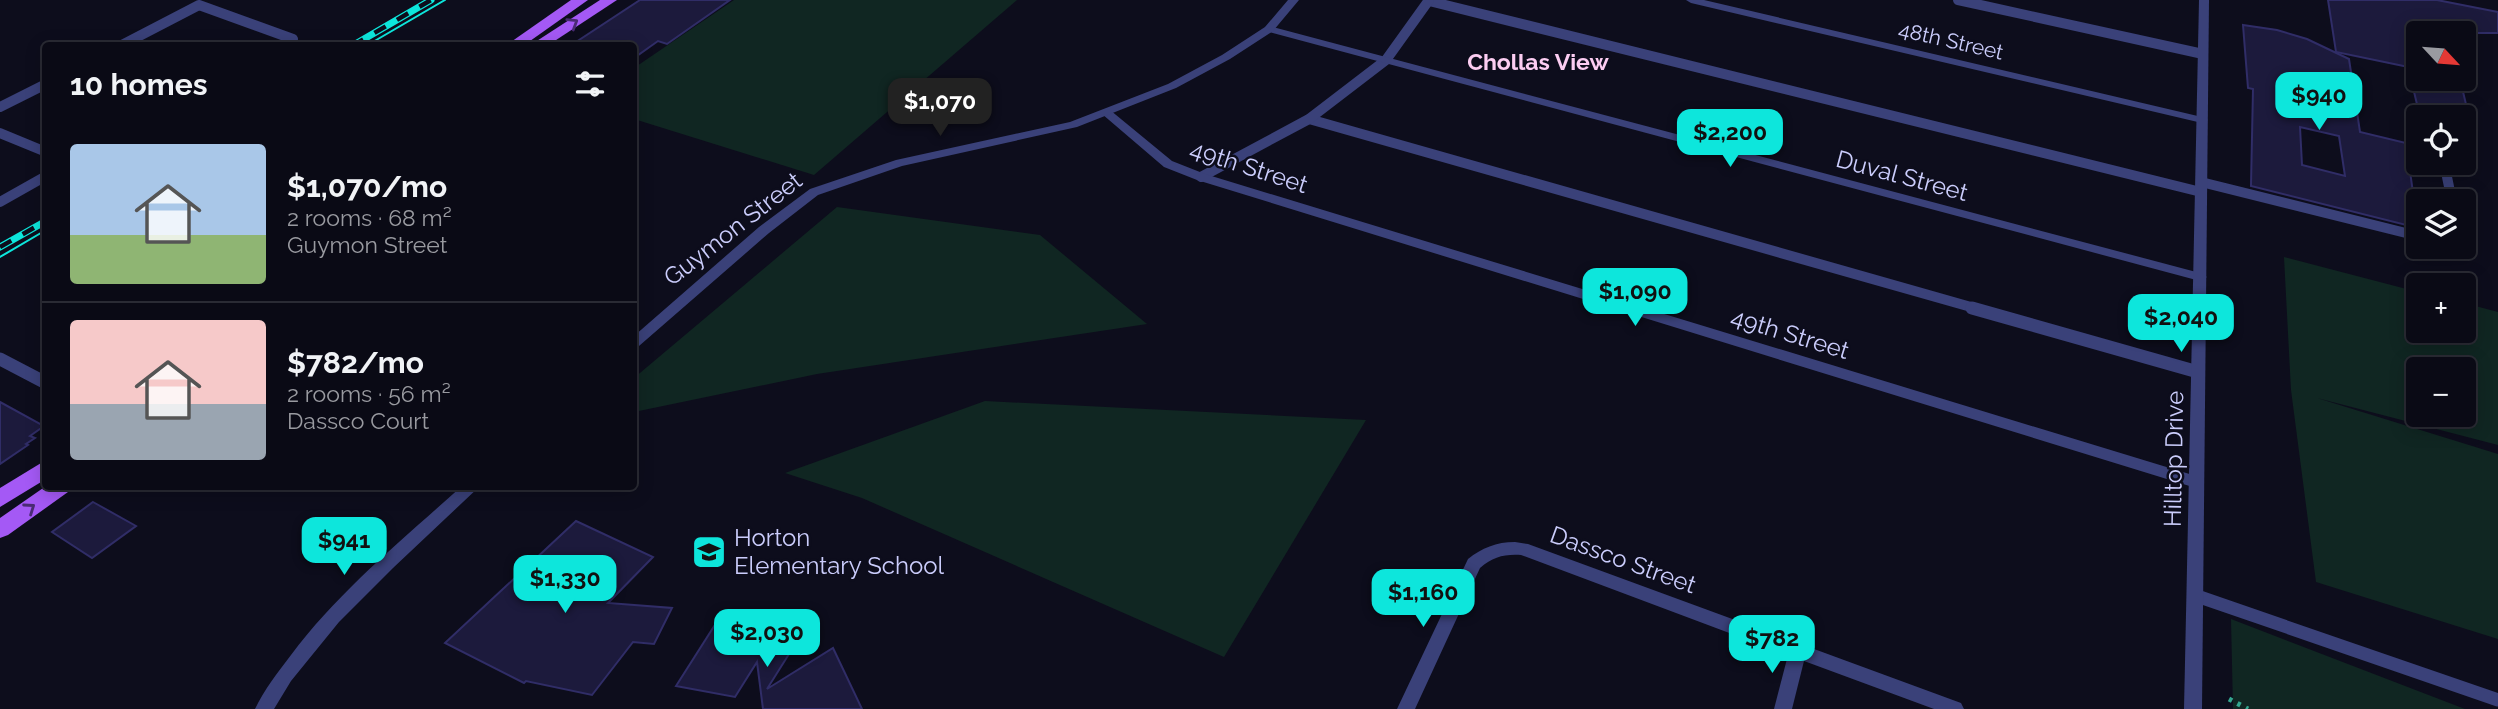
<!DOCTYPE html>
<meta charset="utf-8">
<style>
body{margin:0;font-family:Raleway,sans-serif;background:#181822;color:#f1f3f6;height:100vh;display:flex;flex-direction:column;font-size:26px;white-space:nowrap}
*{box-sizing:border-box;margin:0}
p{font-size:23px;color:#999aa0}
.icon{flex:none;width:38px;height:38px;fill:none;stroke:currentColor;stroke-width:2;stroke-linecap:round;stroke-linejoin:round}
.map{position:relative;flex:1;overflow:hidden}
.sheet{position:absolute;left:42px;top:42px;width:595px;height:448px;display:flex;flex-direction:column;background:#0a0a15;border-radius:7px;box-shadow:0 4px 18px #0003,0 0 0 2px #2a2b34}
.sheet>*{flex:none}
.needle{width:46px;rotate:116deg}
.tools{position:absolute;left:2406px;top:21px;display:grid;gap:14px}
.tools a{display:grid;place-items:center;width:70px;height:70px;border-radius:7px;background:#0a0a15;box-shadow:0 4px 18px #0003,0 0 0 2px #2a2b34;font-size:35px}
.price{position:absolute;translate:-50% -60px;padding:0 16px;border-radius:14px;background:#0de6dc;color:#111;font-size:23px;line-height:46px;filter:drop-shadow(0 2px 4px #0008)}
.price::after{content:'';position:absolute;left:50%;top:42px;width:21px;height:16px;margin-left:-10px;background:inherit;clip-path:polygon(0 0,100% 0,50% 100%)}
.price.current{background:#222;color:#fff}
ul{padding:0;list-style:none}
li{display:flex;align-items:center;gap:21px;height:175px;padding:0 28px}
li+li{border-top:2px solid #2a2b34}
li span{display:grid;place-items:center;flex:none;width:196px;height:140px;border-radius:7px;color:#555}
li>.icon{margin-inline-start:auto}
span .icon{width:84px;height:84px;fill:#fffc;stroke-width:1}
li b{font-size:30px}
h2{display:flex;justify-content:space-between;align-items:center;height:84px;padding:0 28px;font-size:30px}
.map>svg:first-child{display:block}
</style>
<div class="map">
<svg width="2498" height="709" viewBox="0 0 2498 709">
<rect width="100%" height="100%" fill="#0d0d1c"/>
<g fill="#102622" fill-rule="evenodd">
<path d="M734 0H1017L814 175 634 119V68Z"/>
<path d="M837 207 1040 235 1147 324 817 374 634 412V378Z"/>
<path d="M2284 257 2418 292V331H2464V303L2498 312V445L2317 398 2498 454V639L2316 582 2291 390ZM2464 369V415H2418V369Z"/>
<path d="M985 401 1366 420 1224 657 862 498 785 473Z"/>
<path d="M2231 619 2465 709H2233Z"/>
</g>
<g fill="#1c1a3c" stroke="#302d67" stroke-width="2" fill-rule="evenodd">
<path d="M640 0H730L667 44 658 41 634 58V46H570Z"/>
<path d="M2328 0H2437L2498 12V33H2418V69L2336 52Z"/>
<path d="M2243 25 2277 30 2307 39 2349 59 2360 132 2406 143 2418 228 2251 186 2253 89 2248 88ZM2300 127 2339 136 2345 176 2302 165Z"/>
<path d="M2411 79H2460L2469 117H2420Z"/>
<path d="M0 402 44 426 30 436 35 438 26 444 28 445 0 464Z"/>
<path d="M93 502 136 526 92 558 52 532Z"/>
<path d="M576 521 653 557 608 603 672 608 654 644 633 642 592 695 526 681 524 683 445 643Z"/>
<path d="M720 617 801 635 767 689 833 648 862 709H763L757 662 735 697 676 686Z"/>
</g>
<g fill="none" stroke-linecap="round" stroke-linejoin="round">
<path stroke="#34a790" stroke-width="5" stroke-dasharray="3.5 6" stroke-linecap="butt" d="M2229 699 2248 709"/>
<g stroke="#3a4179" stroke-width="10">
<path d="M1958 0 2203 54"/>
<path d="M1429 1 2201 192"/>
<path d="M120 46 199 5 293 39 281 46"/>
<path d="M0 107 46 84"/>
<path d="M1309 119 1978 309"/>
<path d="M0 133 46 152"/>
<path d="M1201 177 1309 119 1386 60 1429 0"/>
<path d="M2447 177 2452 201"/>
<path d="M2201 182 2418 236"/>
<path d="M0 202 46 176"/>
<path d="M634 220V225"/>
</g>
<g stroke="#3a4179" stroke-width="13">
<path d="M1972 308 2198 372"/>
<path d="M0 359 46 383"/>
<path d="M2194 595 2498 700"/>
</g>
<g fill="#3a4179" fill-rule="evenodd">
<path d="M1686 0H1704L2202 117 2208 120 2202 123 1691 3Z"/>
<path d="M1269 26 2200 273 2207 277 2200 281 1265 31V27Z"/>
<path d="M1106 109 1110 110 1172 161 1205 174 2196 476 2201 478 2204 482 2201 486 2196 488 1197 180 1164 167 1102 114 1100 112Z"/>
<path d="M1515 542 1528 544 1961 703 1964 709H1934L1804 661 1792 709H1774L1788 655 1521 555C1504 554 1493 557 1480 568L1415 709H1397L1468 559C1482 548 1496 542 1515 542Z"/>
</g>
<g fill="#3a4179" fill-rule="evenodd">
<path d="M1288 0H1299L1273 31 1230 59 1176 88 1077 127 902 166 818 195 769 233 639 346 634 348V336L759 227 810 189 896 160 1070 122 1168 84 1222 55 1265 27Z"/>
<path d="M2199 0H2209L2202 709H2184Z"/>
<path d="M462 486H480L393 568 339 622 291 681 274 709H255C264 690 278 672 291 655 339 591 402 540 462 486Z"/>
</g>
<g fill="#a459f5" fill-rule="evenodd">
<path d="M571 0H588L523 46H505Z"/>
<path d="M600 0H617L547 46H529Z"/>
<path d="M46 460V479L0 507V488Z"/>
<path d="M46 486H71L68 492 8 535 0 538V518Z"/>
</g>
<g stroke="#0de6dc" stroke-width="2">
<path d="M366 46 445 0"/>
<path d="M0 257 46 230"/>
</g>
<g stroke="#0de6dc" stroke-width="7">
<g id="rail">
<path d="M352 46 431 0"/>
<path d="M0 247 46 221"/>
</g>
</g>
<use href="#rail" stroke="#0d0d1c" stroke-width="4.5" stroke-dasharray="13" stroke-linecap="butt"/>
</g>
<defs><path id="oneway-chevron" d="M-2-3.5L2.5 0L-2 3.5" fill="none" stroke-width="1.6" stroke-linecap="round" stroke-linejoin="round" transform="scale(1.75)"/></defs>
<g stroke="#492b73">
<use href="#oneway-chevron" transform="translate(573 23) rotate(-32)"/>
<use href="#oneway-chevron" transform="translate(30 508) rotate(-35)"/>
</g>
<defs>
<g id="school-square" transform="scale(1.75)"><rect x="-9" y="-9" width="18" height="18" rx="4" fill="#0de6dc" stroke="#0d0d1c"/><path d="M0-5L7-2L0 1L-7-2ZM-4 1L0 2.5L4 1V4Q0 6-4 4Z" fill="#111"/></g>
</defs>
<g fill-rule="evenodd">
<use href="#school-square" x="709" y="552"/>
</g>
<g text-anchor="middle" stroke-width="5" stroke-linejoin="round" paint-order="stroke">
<g font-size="21" fill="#cbcdfc" stroke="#0d0d1c">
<text transform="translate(1951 41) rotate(13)" y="7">48th Street</text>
</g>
<g font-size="23" font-weight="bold" fill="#fccdf2" stroke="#0d0d1c">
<text x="1538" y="70">Chollas View</text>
</g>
<g font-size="24" fill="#cbcdfc" stroke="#0d0d1c">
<text transform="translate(1249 167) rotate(18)" y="8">49th Street</text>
<text transform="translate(1902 176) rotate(15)" y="8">Duval Street</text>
<text transform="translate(733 229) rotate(-38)" y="8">Guymon Street</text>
<text transform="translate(1790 334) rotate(17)" y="8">49th Street</text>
<text transform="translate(2174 459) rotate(-89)" y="8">Hilltop Drive</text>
<text transform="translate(1623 560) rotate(20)" y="8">Dassco Street</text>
</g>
<g font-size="24" fill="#cbcdfc" stroke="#0d0d1c" text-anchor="start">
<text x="734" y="546">Horton<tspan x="734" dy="28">Elementary School</tspan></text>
</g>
</g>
</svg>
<div class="tools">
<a><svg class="needle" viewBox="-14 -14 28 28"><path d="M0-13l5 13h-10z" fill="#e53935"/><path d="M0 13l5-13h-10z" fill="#999aa0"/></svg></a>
<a><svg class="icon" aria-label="locate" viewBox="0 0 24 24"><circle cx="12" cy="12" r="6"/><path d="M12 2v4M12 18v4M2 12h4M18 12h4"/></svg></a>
<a><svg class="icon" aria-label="layers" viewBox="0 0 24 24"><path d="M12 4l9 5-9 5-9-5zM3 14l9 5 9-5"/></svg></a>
<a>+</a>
<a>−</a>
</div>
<b class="price" style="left:2319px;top:132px">$940</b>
<b class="price current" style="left:940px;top:138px">$1,070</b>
<b class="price" style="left:1730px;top:169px">$2,200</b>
<b class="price" style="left:1635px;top:328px">$1,090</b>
<b class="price" style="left:2181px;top:354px">$2,040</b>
<b class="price" style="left:344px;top:577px">$941</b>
<b class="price" style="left:565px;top:615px">$1,330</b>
<b class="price" style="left:1423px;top:629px">$1,160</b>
<b class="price" style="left:767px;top:669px">$2,030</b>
<b class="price" style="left:1772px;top:675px">$782</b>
<section class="sheet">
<h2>10 homes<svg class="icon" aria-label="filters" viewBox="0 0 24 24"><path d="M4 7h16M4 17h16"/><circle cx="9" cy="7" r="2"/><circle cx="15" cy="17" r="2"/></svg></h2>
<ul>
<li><span style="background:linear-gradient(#a9c7e8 65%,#8fb573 0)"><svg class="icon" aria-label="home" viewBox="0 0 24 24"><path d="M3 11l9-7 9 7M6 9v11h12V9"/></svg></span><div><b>$1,070/mo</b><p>2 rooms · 68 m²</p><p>Guymon Street</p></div></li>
<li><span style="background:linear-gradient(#f6c9c9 60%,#9aa5b1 0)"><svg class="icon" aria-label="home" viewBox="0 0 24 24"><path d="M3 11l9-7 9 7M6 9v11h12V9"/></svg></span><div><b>$782/mo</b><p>2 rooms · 56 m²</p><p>Dassco Court</p></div></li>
</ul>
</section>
</div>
